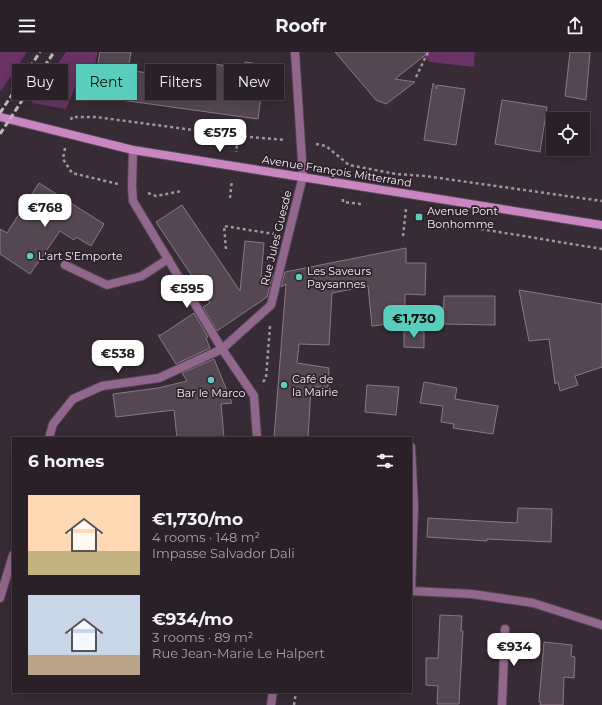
<!DOCTYPE html>
<meta charset="utf-8">
<style>
body{margin:0;font-family:Montserrat,sans-serif;background:#312830;color:#f1f3f6;height:100vh;display:flex;flex-direction:column;font-size:15px;white-space:nowrap}
*{box-sizing:border-box;margin:0}
p{font-size:13px;color:#a5a3a8}
.icon{flex:none;width:22px;height:22px;fill:none;stroke:currentColor;stroke-width:2;stroke-linecap:round;stroke-linejoin:round}
.map{position:relative;flex:1;overflow:hidden}
.details{position:absolute;left:12px;top:385px;width:400px;height:256px;display:flex;flex-direction:column;background:#292028;border-radius:0px;box-shadow:0 4px 16px #0002,0 0 0 1px #453e45}
.details>*{flex:none}
.guide{position:absolute;left:12px;top:12px;width:400px;height:36px;display:flex;gap:8px}
.controls{position:absolute;left:546px;top:60px;display:grid;gap:8px}
.controls a{display:grid;place-items:center;width:44px;height:44px;border-radius:0px;background:#292028;box-shadow:0 4px 16px #0002,0 0 0 1px #453e45;font-size:20px}
.price{position:absolute;translate:-50% -34px;padding:0 9px;border-radius:8px;background:#fff;color:#222;font-size:13px;line-height:26px;filter:drop-shadow(0 1px 2px #0008)}
.price::after{content:'';position:absolute;left:50%;top:24px;width:12px;height:9px;margin-left:-6px;background:inherit;clip-path:polygon(0 0,100% 0,50% 100%)}
.price.selected{background:#5acebc;color:#111}
ul{padding:0;list-style:none}
li{display:flex;align-items:center;gap:12px;height:100px;padding:0 16px}
li span{display:grid;place-items:center;flex:none;width:112px;height:80px;border-radius:0px;color:#555}
li>.icon{margin-inline-start:auto}
span .icon{width:48px;height:48px;fill:#fffc;stroke-width:1}
li b{font-size:17px}
h2{display:flex;justify-content:space-between;align-items:center;height:48px;padding:0 16px;font-size:17px}
.chip{padding:0 14px;border-radius:0px;background:#292028;box-shadow:0 4px 16px #0002,0 0 0 1px #453e45;font-size:14px;line-height:36px}
.chip.selected{background:#5acebc;color:#111}
header{display:flex;justify-content:space-between;align-items:center;height:52px;padding:0 16px;background:#292028;font-size:18px;font-weight:700}
.map>svg:first-child{display:block}
</style>
<header><svg class="icon" aria-label="menu" viewBox="0 0 24 24"><path d="M4 6h16M4 12h16M4 18h16"/></svg>Roofr<svg class="icon" aria-label="share" viewBox="0 0 24 24"><path d="M12 15V3M7 8l5-5 5 5M5 13v7h14v-7"/></svg></header>
<div class="map">
<svg width="602" height="653" viewBox="0 0 602 653">
<rect width="100%" height="100%" fill="#372b35"/>
<g fill="#693363">
<path d="M0 0H27L1 39 0 37Z"/>
<path d="M66 0H98L92 23 80 22 66 57 31 51Z"/>
<path d="M419 0H475L474 15 430 10Z"/>
</g>
<g fill="#544752" stroke="#887985">
<path d="M100 0H131L128 18 167 24V15L213 22 215 12 245 17V10L265 13 258 67 92 44Z"/>
<path d="M335 0H429L395 27 415 30 386 52 376 48Z"/>
<path d="M570 0H590L586 48 565 44Z"/>
<path d="M433 31 437 37V33L465 37 456 93 424 88Z"/>
<path d="M502 48 547 55 540 100 495 92Z"/>
<path d="M39 131 104 172 91 194 76 185 74 188 60 179 30 222 0 202V177L7 181Z"/>
<path d="M182 153 240 239 245 189 264 191 261 225 273 222 267 245 217 279 203 255 210 251 156 170Z"/>
<path d="M406 196V211H426L425 243 405 242V270L372 274 368 234 332 241 329 293 299 292 297 311 329 316 328 335H311L308 386H274L286 232 281 235 285 220Z"/>
<path d="M519 238 602 252V315L575 324 578 333 560 339 558 330 555 332 549 287 529 289Z"/>
<path d="M444 244H495V273L443 272Z"/>
<path d="M194 261 208 285 206 286 210 296 176 312 158 283H161Z"/>
<path d="M404 279H424V296L404 295Z"/>
<path d="M214 307 232 351 221 352 224 386H177L174 358 116 365 113 342 158 336 187 329 182 321Z"/>
<path d="M424 330 457 336 455 347 498 354 493 382 453 376 454 372 441 370 443 354 420 351Z"/>
<path d="M367 333 399 335 396 363 365 360Z"/>
<path d="M518 456 552 457 551 490 487 487V489L427 485 428 466 517 471Z"/>
<path d="M440 563 462 564 461 579H463L459 652H437L438 634 426 633V606H438Z"/>
<path d="M544 590 572 593 571 604 575 605 574 626 564 625 563 653H540L541 650H539Z"/>
</g>
<g fill="none" stroke-linecap="round" stroke-linejoin="round">
<g stroke="#524750" stroke-width="10">
<path id="service" d="M65 213 107 233 142 224 168 207"/>
</g>
<g stroke="#524750" stroke-width="10">
<g id="minor">
<path d="M295 0 303 124"/>
<path d="M49 386 53 372 73 347 102 334 159 326 222 297"/>
<path d="M411 395 414 454 411 539"/>
<path d="M411 539 472 542 533 551 602 573"/>
<path d="M0 546 13 503"/>
<path d="M502 653 505 577"/>
</g>
</g>
<g stroke="#524750" stroke-width="10">
<g id="tertiary">
<path d="M133 98 132 135 133 149 222 297 254 344 257 386"/>
<path d="M222 297 271 253 303 124"/>
<path d="M271 653 273 640"/>
</g>
</g>
<g stroke="#524750" stroke-width="10">
<path id="secondary" d="M0 65 133 98 602 173"/>
</g>
<g stroke="#a0969f" stroke-width="2.5" stroke-dasharray="3 3" stroke-linecap="butt">
<path d="M416 25 428 0"/>
<path d="M71 68 72 65H96L238 84 236 100"/>
<path d="M238 84 285 88"/>
<path d="M316 92 326 94 349 113 396 122 425 124 602 149"/>
<path d="M65 96 63 107 72 121 118 132"/>
<path d="M148 141 156 144 182 139"/>
<path d="M230 146 232 128"/>
<path d="M343 147V150L361 152"/>
<path d="M445 176H475L602 197"/>
<path d="M403 184 406 157"/>
<path d="M226 197 224 174 274 182"/>
<path d="M263 330 266 326 270 274"/>
<path d="M294 653 296 640"/>
</g>
<use href="#service" stroke="#92678c" stroke-width="8"/>
<use href="#minor" stroke="#92678c" stroke-width="8"/>
<use href="#tertiary" stroke="#92678c" stroke-width="8"/>
<use href="#secondary" stroke="#ca86c1" stroke-width="8"/>
<g stroke="#c0b7bf" stroke-width="3" stroke-dasharray="6 3" stroke-linecap="butt">
<path d="M0 61 40 0"/>
<path d="M0 82 54 0"/>
</g>
</g>
<g fill="#5acebc" stroke="#2d212b" stroke-width="1.5">
<rect x="415" y="161" width="8" height="8" rx="2"/>
<circle cx="30" cy="204" r="4"/>
<circle cx="299" cy="225" r="4"/>
<circle cx="211" cy="328" r="4"/>
<circle cx="284" cy="333" r="4"/>
</g>
<g text-anchor="middle" stroke-width="3.5" stroke-linejoin="round" paint-order="stroke">
<g font-size="11" fill="#f9f1f8" stroke="#2d212b">
<text transform="translate(337 119) rotate(9)" y="4">Avenue François Mitterrand</text>
<text transform="translate(276 186) rotate(-76)" y="4">Rue Jules Guesde</text>
</g>
<g font-size="11" fill="#f9f1f8" stroke="#2d212b" text-anchor="start">
<text x="427" y="163">Avenue Pont<tspan x="427" dy="13">Bonhomme</tspan></text>
<text x="38" y="208">L'art S'Emporte</text>
<text x="307" y="223">Les Saveurs<tspan x="307" dy="13">Paysannes</tspan></text>
<text x="292" y="331">Café de<tspan x="292" dy="13">la Mairie</tspan></text>
<text x="211" y="345" text-anchor="middle">Bar le Marco</text>
</g>
</g>
</svg>
<div class="controls">
<a><svg class="icon" aria-label="locate" viewBox="0 0 24 24"><circle cx="12" cy="12" r="6"/><path d="M12 2v4M12 18v4M2 12h4M18 12h4"/></svg></a>
</div>
<b class="price" style="left:220px;top:101px">€575</b>
<b class="price" style="left:45px;top:176px">€768</b>
<b class="price" style="left:187px;top:257px">€595</b>
<b class="price selected" style="left:414px;top:287px">€1,730</b>
<b class="price" style="left:118px;top:322px">€538</b>
<b class="price" style="left:514px;top:615px">€934</b>
<div class="guide">
<a class="chip">Buy</a>
<a class="chip selected">Rent</a>
<a class="chip">Filters</a>
<a class="chip">New</a>
</div>
<section class="details">
<h2>6 homes<svg class="icon" aria-label="filters" viewBox="0 0 24 24"><path d="M4 7h16M4 17h16"/><circle cx="9" cy="7" r="2"/><circle cx="15" cy="17" r="2"/></svg></h2>
<ul>
<li><span style="background:linear-gradient(#ffd9b3 70%,#c2b280 0)"><svg class="icon" aria-label="home" viewBox="0 0 24 24"><path d="M3 11l9-7 9 7M6 9v11h12V9"/></svg></span><div><b>€1,730/mo</b><p>4 rooms · 148 m²</p><p>Impasse Salvador Dali</p></div></li>
<li><span style="background:linear-gradient(#c9d6e8 75%,#b9a48a 0)"><svg class="icon" aria-label="home" viewBox="0 0 24 24"><path d="M3 11l9-7 9 7M6 9v11h12V9"/></svg></span><div><b>€934/mo</b><p>3 rooms · 89 m²</p><p>Rue Jean-Marie Le Halpert</p></div></li>
</ul>
</section>
</div>
